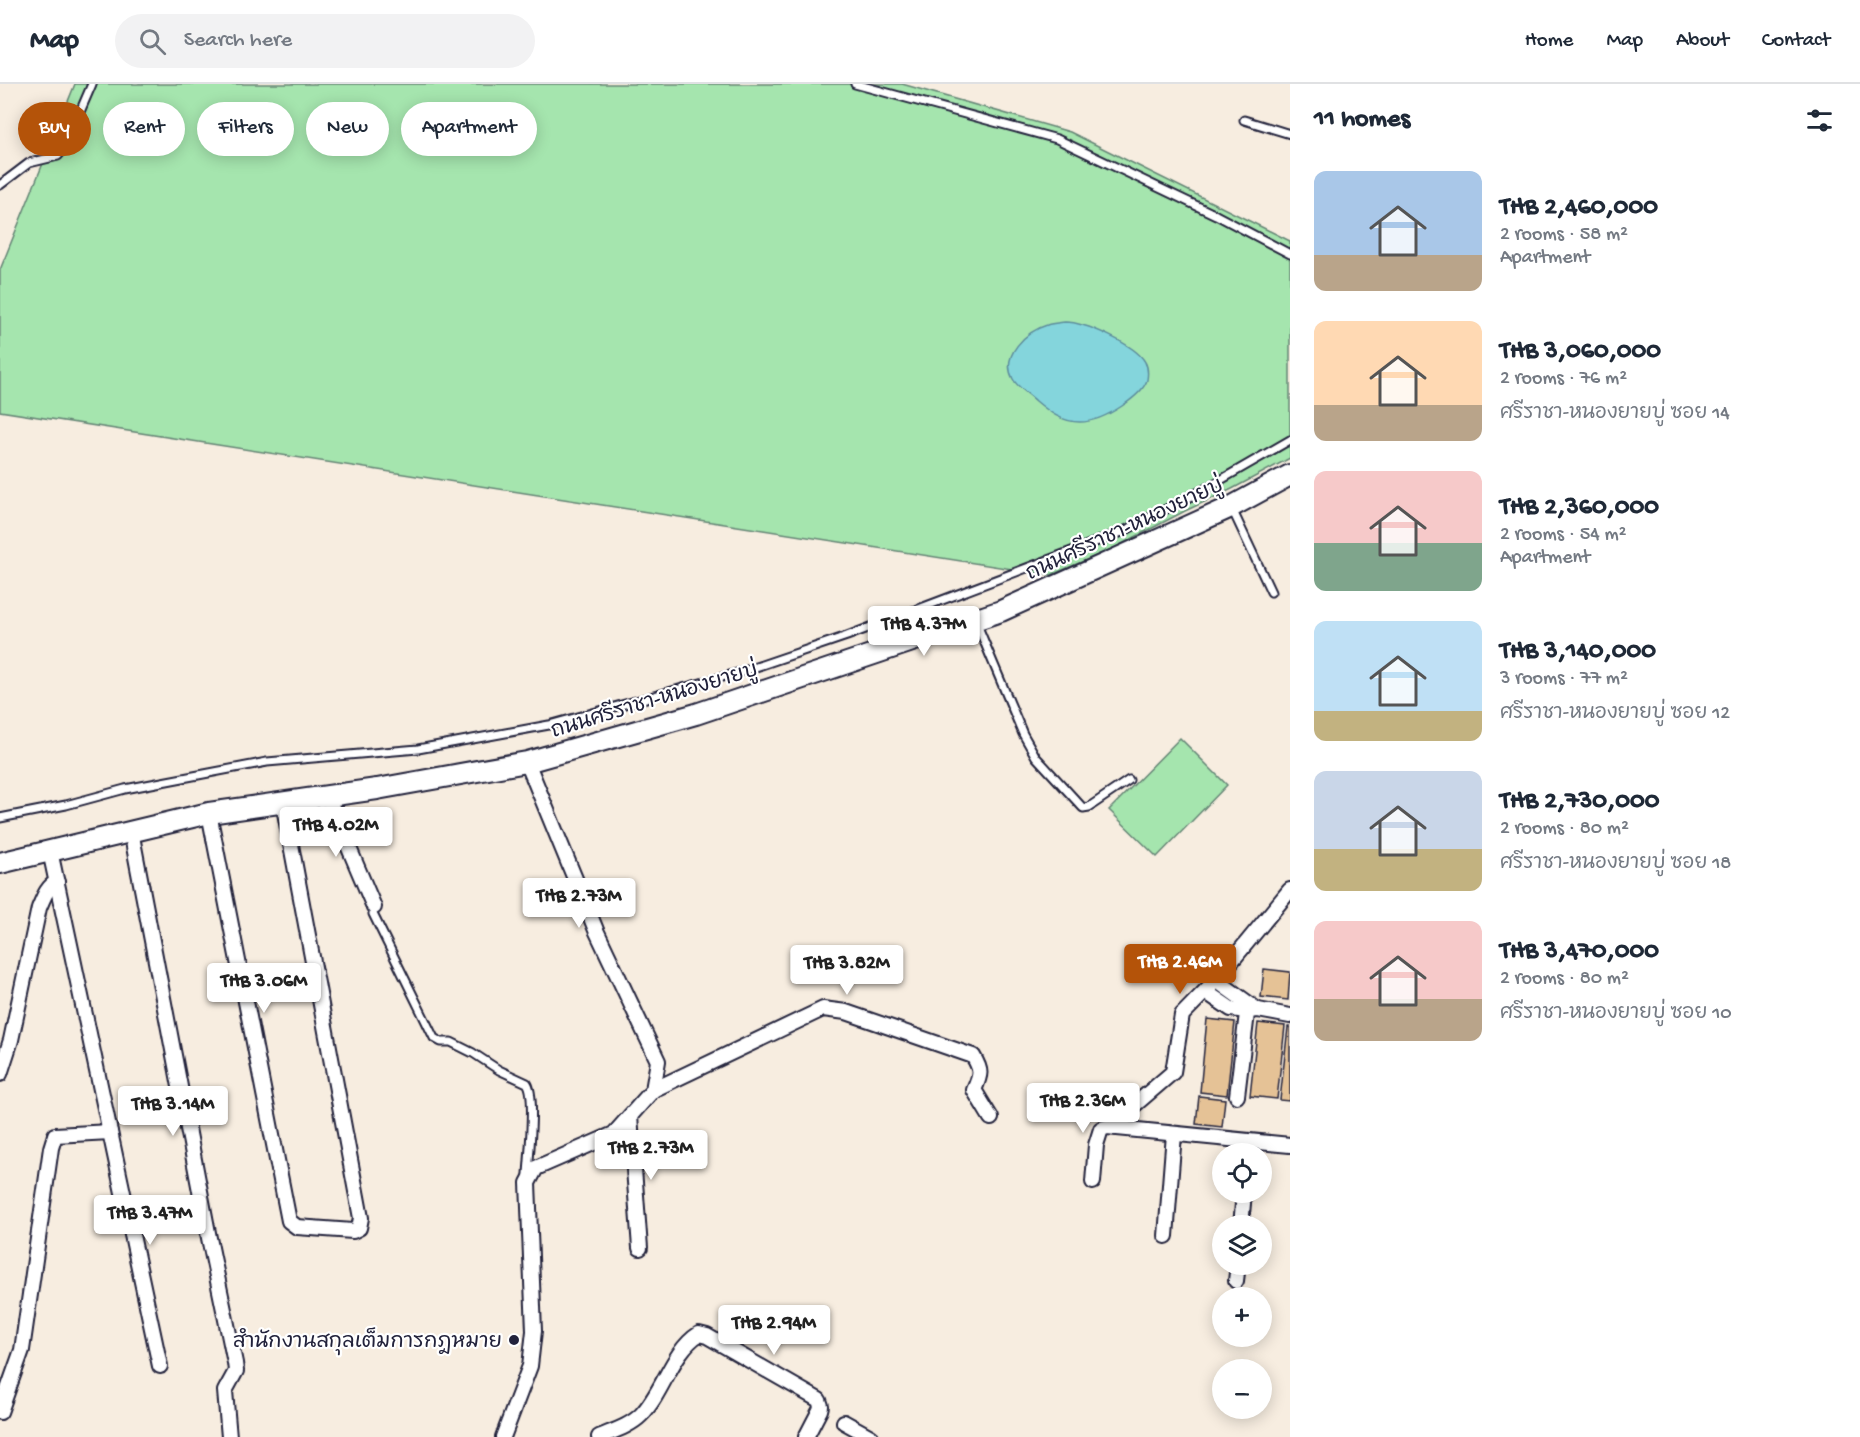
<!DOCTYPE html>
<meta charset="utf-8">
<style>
body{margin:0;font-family:"Gochi Hand","Playpen Sans Thai",sans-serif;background:#f2f2f3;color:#1f2937;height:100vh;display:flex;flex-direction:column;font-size:22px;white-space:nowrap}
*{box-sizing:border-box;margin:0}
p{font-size:20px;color:#747a83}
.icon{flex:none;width:33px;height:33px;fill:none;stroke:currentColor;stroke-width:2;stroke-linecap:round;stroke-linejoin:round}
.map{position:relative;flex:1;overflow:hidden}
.side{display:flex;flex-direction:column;background:#fff;width:570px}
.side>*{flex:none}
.hud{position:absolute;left:18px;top:18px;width:570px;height:54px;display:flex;gap:12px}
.controls{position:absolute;left:1212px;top:1059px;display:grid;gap:12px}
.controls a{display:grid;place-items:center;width:60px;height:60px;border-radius:50%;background:#fff;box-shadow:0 3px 15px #0003;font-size:30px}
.price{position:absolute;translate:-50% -51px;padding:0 14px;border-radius:6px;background:#fff;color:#222;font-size:20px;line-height:39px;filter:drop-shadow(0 2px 3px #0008)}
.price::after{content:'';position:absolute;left:50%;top:36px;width:18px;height:14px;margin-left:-9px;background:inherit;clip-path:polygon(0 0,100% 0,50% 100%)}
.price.active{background:#b45309;color:#fff}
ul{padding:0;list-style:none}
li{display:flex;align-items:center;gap:18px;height:150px;padding:0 24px}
li span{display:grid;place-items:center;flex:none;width:168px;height:120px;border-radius:12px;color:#555}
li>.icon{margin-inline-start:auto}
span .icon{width:72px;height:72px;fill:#fffc;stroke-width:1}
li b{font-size:26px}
h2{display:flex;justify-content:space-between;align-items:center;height:72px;padding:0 24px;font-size:26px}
.pill{padding:0 21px;border-radius:27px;background:#fff;box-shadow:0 3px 15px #0003;font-size:21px;line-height:54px}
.pill.active{background:#b45309;color:#fff}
header{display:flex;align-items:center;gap:36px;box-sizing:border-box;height:84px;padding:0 30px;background:#fff;border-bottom:2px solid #e0e1e3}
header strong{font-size:28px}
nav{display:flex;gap:33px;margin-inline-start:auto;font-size:21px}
.search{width:420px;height:54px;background:#f2f2f3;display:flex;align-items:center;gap:15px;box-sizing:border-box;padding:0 21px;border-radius:33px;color:#747a83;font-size:22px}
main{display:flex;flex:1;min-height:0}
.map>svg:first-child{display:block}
</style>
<header>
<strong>Map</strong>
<div class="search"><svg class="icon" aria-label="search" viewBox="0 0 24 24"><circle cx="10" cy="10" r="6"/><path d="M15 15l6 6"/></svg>Search here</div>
<nav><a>Home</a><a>Map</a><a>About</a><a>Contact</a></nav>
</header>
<main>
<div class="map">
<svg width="1290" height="1353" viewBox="0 0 1290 1353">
<rect width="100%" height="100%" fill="#f7ede0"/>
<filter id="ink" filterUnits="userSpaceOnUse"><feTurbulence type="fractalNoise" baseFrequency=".0167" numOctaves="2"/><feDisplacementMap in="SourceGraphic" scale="12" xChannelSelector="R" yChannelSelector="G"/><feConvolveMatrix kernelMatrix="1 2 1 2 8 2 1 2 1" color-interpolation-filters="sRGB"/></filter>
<g filter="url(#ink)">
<g fill="#a5e5ae" stroke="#648474" stroke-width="1.5">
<path d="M75 0H902L1070 48 1290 157V374L1232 405 1185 427 1114 464 1051 491 0 327V186Z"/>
<path d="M1180 654 1227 701 1157 773 1109 726Z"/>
</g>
<path fill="#84d5dc" stroke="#5d8d9c" stroke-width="1.5" d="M1065 238C1085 238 1136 261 1145 278 1148 283 1148 290 1147 296 1144 306 1131 316 1122 322 1110 330 1095 338 1080 338 1062 338 1049 328 1036 317 1029 310 1017 303 1013 295 1000 272 1026 247 1047 241 1053 239 1059 239 1065 238Z"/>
<g fill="#e5c296" stroke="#22223b" stroke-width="1.5">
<path d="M1264 885 1290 888 1288 916 1261 913Z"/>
<path d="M1207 935 1235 938 1227 1011 1200 1008Z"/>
<path d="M1258 939 1285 942 1277 1015 1250 1012Z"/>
<path d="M1288 943H1290V1017L1280 1016Z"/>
<path d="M1199 1012 1225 1015 1222 1043 1196 1040Z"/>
</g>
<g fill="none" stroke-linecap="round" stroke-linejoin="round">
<g stroke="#22223b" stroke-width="11">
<g id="service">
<path d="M855 0 1057 55 1216 131 1290 170"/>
<path d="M1244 36 1290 50"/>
<path d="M0 101 29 79 58 72 64 65 92 0"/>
<path d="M1232 425 1271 508"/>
<path d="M976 538 1023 650 1036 673 1083 724 1089 723 1129 696"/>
<path d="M0 734 66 721 125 705 267 678 418 665 549 641 744 587 847 552 1122 448 1205 405 1290 356"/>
<path d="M373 830 434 954 441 958H451L473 969 499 986 527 999C536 1010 529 1073 528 1090"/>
</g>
</g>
<g stroke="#22223b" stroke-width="18">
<g id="minor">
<path d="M327 712 374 823"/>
<path d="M209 729 289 1137 297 1143 353 1147 359 1144 361 1134 283 718"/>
<path d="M131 747 209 1154 235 1279 236 1287 225 1307 229 1353"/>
<path d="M50 767 160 1282"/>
<path d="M1216 896 1256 925"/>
<path d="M1206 908 1231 925 1247 927 1258 926 1290 932"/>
<path d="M0 990 11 956 39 824C43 815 47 802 57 798"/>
<path d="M653 1006 823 925 846 928 973 972C982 987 981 990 974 1006L991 1034"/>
<path d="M1237 1012 1248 921"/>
<path d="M630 1032 640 1164"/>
<path d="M1117 1044 1131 1024 1173 988 1182 931 1216 896 1290 806"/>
<path d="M1093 1098 1096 1061 1101 1045 1107 1043 1290 1061"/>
<path d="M1241 1142 1244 1108"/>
<path d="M1166 1152 1174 1050"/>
<path d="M1236 1197 1238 1180"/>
<path d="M0 1328 22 1266 51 1064 55 1051 110 1048"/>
<path d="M844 1338 871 1353"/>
<path d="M503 1353 530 1282 534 1247 528 1099 536 1084 614 1050 653 1006 658 977 596 846 527 678"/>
<path d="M599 1353C613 1347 630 1342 641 1331 663 1309 672 1267 699 1250L707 1252 819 1316 821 1322 820 1326 806 1353"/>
</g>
</g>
<g stroke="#22223b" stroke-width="24">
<path id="secondary" d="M0 779 209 729 377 705 527 678 696 630 1001 527 1231 423 1290 391"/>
</g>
<use href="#service" stroke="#fff" stroke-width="7"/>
<use href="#minor" stroke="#fff" stroke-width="14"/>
<use href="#secondary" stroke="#fff" stroke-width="20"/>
</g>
</g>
<circle fill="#22223b" stroke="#fff" stroke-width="2" cx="514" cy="1256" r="6"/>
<g text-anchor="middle" stroke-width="4.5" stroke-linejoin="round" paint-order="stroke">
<g font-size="21" fill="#22223b" stroke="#fff">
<text transform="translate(1124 444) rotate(-25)" y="7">ถนนศรีราชา-หนองยายบู่</text>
<text transform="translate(654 615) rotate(-17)" y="7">ถนนศรีราชา-หนองยายบู่</text>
</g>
<g font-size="21" fill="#22223b" stroke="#fff" text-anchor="end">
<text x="502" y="1263">สำนักงานสกุลเต็มการกฎหมาย</text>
</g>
</g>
</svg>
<div class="controls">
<a><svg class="icon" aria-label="locate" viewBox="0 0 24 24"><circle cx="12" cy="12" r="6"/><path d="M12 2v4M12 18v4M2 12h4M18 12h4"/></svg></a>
<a><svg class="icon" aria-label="layers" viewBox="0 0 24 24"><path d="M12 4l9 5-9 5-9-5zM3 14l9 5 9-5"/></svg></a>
<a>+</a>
<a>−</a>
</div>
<b class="price" style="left:924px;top:573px">THB 4.37M</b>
<b class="price" style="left:336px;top:774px">THB 4.02M</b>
<b class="price" style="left:579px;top:845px">THB 2.73M</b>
<b class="price active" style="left:1180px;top:911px">THB 2.46M</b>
<b class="price" style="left:847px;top:912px">THB 3.82M</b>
<b class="price" style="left:264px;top:930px">THB 3.06M</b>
<b class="price" style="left:1083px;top:1050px">THB 2.36M</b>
<b class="price" style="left:173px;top:1053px">THB 3.14M</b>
<b class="price" style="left:651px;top:1097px">THB 2.73M</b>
<b class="price" style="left:150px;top:1162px">THB 3.47M</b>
<b class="price" style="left:774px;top:1272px">THB 2.94M</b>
<div class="hud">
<a class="pill active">Buy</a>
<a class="pill">Rent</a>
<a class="pill">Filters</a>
<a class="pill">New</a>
<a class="pill">Apartment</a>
</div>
</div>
<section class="side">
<h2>11 homes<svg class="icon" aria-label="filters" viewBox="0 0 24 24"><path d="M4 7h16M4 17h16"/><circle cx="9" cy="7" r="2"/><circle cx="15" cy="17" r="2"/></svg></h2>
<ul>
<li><span style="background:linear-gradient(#a9c7e8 70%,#b9a48a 0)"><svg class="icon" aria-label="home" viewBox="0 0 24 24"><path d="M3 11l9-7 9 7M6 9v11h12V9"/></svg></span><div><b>THB 2,460,000</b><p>2 rooms · 58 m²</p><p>Apartment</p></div></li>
<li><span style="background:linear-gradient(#ffd9b3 70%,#b9a48a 0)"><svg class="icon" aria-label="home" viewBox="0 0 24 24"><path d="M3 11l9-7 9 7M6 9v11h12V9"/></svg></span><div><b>THB 3,060,000</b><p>2 rooms · 76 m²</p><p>ศรีราชา-หนองยายบู่ ซอย 14</p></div></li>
<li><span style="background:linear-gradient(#f6c9c9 60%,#7fa58c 0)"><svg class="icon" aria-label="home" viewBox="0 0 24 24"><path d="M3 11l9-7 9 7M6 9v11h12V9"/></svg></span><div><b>THB 2,360,000</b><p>2 rooms · 54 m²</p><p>Apartment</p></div></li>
<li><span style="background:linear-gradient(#bfe0f5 75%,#c2b280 0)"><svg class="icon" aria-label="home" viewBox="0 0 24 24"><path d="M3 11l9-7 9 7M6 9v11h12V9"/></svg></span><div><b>THB 3,140,000</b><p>3 rooms · 77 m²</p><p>ศรีราชา-หนองยายบู่ ซอย 12</p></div></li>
<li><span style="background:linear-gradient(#c9d6e8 65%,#c2b280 0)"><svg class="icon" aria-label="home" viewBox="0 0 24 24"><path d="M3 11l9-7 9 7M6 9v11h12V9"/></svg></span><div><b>THB 2,730,000</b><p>2 rooms · 80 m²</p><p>ศรีราชา-หนองยายบู่ ซอย 18</p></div></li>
<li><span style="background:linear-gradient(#f6c9c9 65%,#b9a48a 0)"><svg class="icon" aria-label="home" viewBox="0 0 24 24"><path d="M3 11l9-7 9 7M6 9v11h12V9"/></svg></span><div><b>THB 3,470,000</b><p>2 rooms · 80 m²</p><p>ศรีราชา-หนองยายบู่ ซอย 10</p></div></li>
</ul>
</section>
</main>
